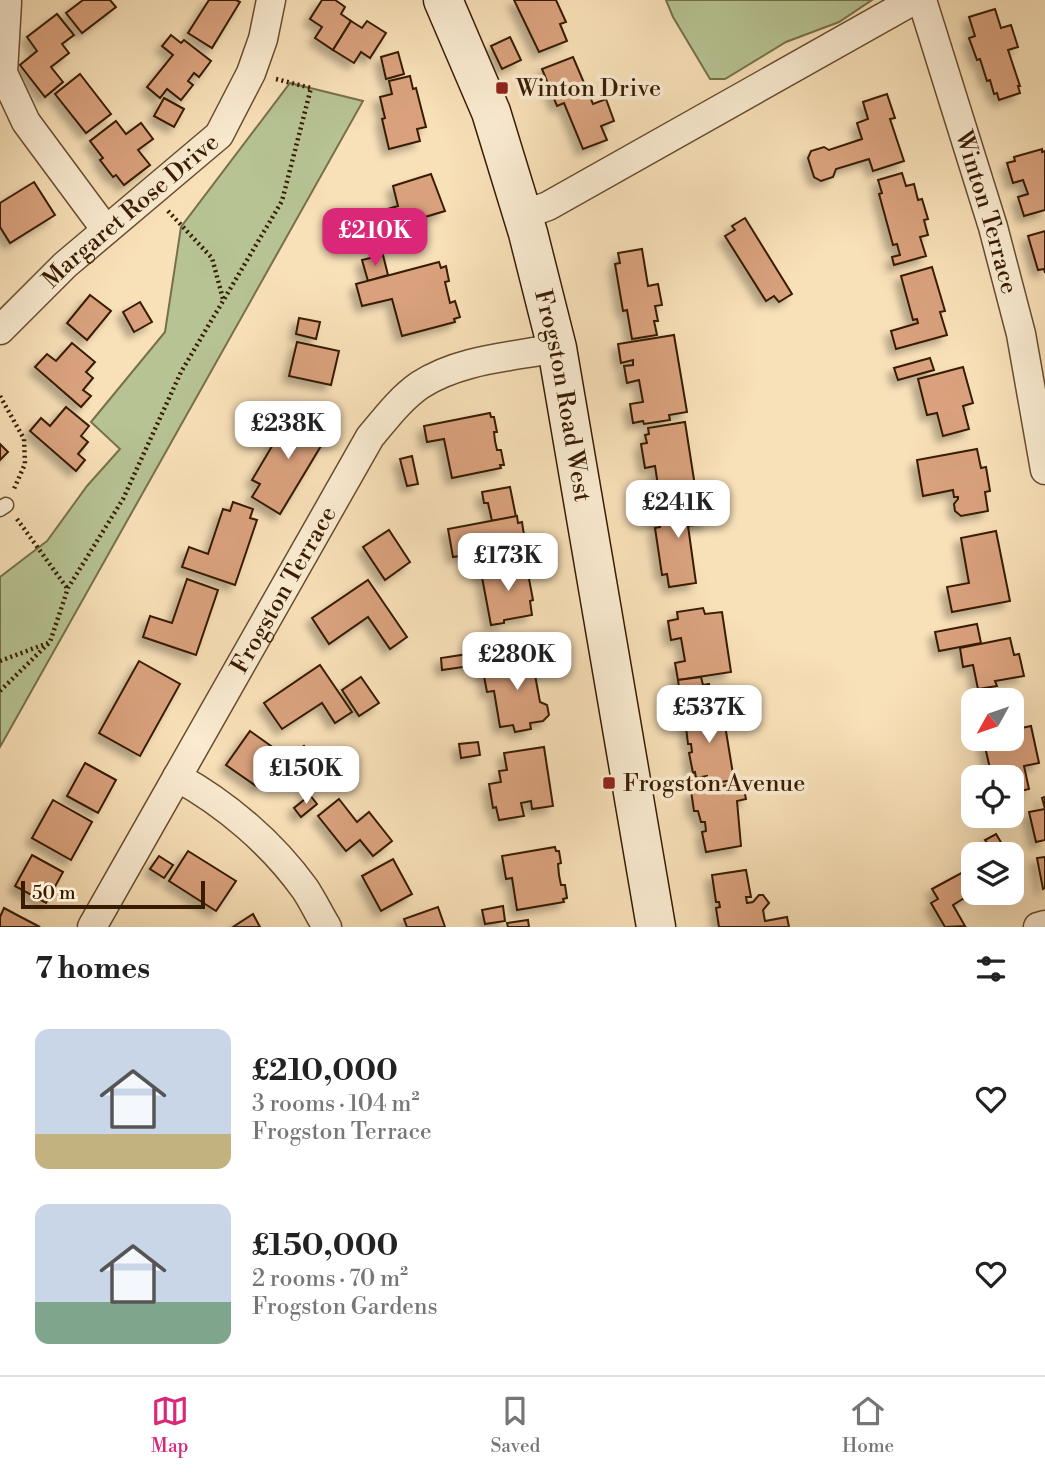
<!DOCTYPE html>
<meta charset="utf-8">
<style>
body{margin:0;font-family:"Libre Bodoni",serif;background:#f6f6f6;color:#222;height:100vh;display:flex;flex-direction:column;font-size:26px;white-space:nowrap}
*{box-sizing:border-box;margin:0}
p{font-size:23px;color:#767676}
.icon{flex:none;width:38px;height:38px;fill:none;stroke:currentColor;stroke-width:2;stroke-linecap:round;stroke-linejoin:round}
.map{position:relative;height:927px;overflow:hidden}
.panel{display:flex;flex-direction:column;background:#fff;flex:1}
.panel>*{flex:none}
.needle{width:46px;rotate:230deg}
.tools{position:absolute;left:961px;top:688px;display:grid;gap:14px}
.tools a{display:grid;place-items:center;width:63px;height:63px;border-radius:14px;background:#fff;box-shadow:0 7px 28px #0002;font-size:35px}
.scale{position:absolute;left:21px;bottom:18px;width:184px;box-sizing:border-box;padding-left:7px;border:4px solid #381c01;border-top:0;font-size:19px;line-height:24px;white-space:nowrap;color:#381c01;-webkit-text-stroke:5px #faebd1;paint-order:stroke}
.price{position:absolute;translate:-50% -60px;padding:0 16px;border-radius:14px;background:#fff;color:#222;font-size:23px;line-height:46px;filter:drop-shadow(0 2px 4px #0008)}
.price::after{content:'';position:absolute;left:50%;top:42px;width:21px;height:16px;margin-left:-10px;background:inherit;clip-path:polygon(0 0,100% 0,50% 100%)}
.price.active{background:#db2777;color:#fff}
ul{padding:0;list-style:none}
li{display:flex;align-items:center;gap:21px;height:175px;padding:0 35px}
li span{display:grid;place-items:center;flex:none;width:196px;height:140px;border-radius:14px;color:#555}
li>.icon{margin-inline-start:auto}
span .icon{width:84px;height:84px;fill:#fffc;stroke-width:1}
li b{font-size:30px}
h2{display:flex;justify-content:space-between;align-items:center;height:84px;padding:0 35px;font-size:30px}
.tabs{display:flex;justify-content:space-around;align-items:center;height:98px;border-top:2px solid #e0e0e0;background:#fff;font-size:19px;color:#767676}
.tabs a{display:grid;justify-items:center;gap:4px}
.tabs .active{color:#db2777}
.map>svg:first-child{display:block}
</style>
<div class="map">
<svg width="1045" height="927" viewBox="0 0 1045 927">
<defs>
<filter id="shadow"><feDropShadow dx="-6" dy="6" stdDeviation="3.5" flood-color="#0004"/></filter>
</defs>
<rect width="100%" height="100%" fill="#f8e0b8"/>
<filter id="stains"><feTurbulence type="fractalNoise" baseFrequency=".00286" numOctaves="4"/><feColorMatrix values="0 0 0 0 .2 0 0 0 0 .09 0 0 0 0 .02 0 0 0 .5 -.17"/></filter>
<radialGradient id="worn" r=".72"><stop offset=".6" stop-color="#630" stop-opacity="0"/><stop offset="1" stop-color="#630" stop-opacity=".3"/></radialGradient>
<g fill="#b7c393" stroke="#78704a" stroke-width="2">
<path d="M666 0H872L839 22 786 42 725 79H710L673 17Z"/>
<path d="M290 83 363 101 0 747V577L47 541 87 486 120 449 91 422 165 332 181 227Z"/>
</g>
<g fill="#d9a17d" stroke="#381c01" stroke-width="2" filter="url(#shadow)">
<path d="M83 0H110L116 7 82 33 66 13Z"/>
<path d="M209 0H236L240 2 212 48 188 33Z"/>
<path d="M322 0H335L341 4 345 7 341 14 351 21 333 50 315 38 322 27 310 19Z"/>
<path d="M514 0H556L566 22 560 24 567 41 539 52Z"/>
<path d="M995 9 1001 28 1011 25 1018 47 1008 50 1020 86H1018L1020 93 999 100 997 93 994 94 990 80 987 81 980 59 977 60 969 38 975 36 969 17Z"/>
<path d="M57 14 74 35 62 44 69 53 51 67 63 82 45 97 20 65 37 51 27 37Z"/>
<path d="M351 21 362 28 367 21 386 33 370 58 361 52 354 63 333 50Z"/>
<path d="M171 35 181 43 184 40 211 61 199 77 194 73 188 81 193 85 181 100 167 89 160 98 147 87 173 55 162 46Z"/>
<path d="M510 37 521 60 502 69 491 46Z"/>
<path d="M398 52 404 74 386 79 381 57Z"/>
<path d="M573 57 593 104 606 99 614 121 601 126 607 140 583 149 564 103 557 106 542 69Z"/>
<path d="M80 74 111 114 86 133 55 94Z"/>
<path d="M410 76 413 89 416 88 426 127 417 129 420 141 389 149 382 119 385 118 380 97 392 94 389 81Z"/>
<path d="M887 94 895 118 890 119 904 161 873 171 869 159 836 169 833 177 821 181 814 177 808 158 811 151 824 147 829 150 862 139 857 123 868 119 863 102Z"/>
<path d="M164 98 184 109 174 127 154 116Z"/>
<path d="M116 121 126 134 141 123 153 139 138 150 150 165 124 185 116 175 113 177 100 160 103 158 90 141Z"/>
<path d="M1042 149V152L1045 151V210L1024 216 1018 197 1028 194 1023 180 1013 183 1007 163 1015 161 1014 157Z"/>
<path d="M902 173 906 186 914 184 918 200 922 199 928 219 924 220 928 235 920 237 926 256 894 265 892 257 900 255 897 244 893 245 879 194 882 193 878 180Z"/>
<path d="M431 174 445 211 415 220 419 234 390 242 381 211 398 206 393 186Z"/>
<path d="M34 182 55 215 10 243 0 227V203Z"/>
<path d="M745 218 792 294 779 302 774 296 766 301 725 236 735 230 732 226Z"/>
<path d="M1045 231V273L1044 269 1038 270 1028 236Z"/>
<path d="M642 249 648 286 658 284 662 305 655 306 658 321H654L657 335 632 339 627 310 623 311 615 264 620 263 618 253Z"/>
<path d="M383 255 388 275 368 281 362 260Z"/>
<path d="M439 262 441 268 446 266 449 281 445 282 450 303 455 301 460 317 454 319 455 322 402 336 392 299 362 306 356 284Z"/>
<path d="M932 267 945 311 940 312 947 335 896 349 891 331 918 323 917 319 913 320 901 276Z"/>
<path d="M90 295 111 311 87 340 67 323Z"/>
<path d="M140 302 152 322 134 332 123 312Z"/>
<path d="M299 318 320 322 316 339 296 334Z"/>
<path d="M674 335 687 412 669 415 670 420 644 424 643 421 633 423 630 404 643 402 639 380 627 383 624 366 633 365V360L621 363 618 344Z"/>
<path d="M297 342 339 351 331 385 289 376Z"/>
<path d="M72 343 95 362 86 372 93 378 83 390 91 396 81 407 35 367 47 354 56 361Z"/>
<path d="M930 358 934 370 898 380 894 368Z"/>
<path d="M963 367 973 403 963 406 969 429 943 436 937 413 927 415 918 379Z"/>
<path d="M66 407 89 426 81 436 88 442 78 454 85 460 76 471 30 431 41 418 50 426Z"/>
<path d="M294 409 330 431 280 514 252 497 260 484 252 480Z"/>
<path d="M490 413 491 417H494L497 432H494L495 441 497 450H501L504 465H500L501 468 452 478 444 439 427 442 424 426Z"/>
<path d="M685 422 697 499 661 505 655 466 645 468 641 444 647 443 645 435 649 434 648 428Z"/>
<path d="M0 444 8 452 0 460Z"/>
<path d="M977 449 981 468 986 467 990 491 985 492 988 511 961 516 955 511 954 504 958 499V497H954L953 490 923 496 917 460Z"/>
<path d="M412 456 418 484 407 486 400 459Z"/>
<path d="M510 487 516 517 492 521 488 503H484L482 492Z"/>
<path d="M705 500 709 523 688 526 696 583 669 587 667 574 662 575 655 528 660 527 659 520 654 521 652 508Z"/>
<path d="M233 502 253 509 250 518 257 520 235 585 182 567 189 547 208 554 223 509 230 511Z"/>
<path d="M517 516 518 523 522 522 524 535 521 536 526 563 481 572 477 553 453 557 448 529Z"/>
<path d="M389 530 410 562 385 580 363 547Z"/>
<path d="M996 531 1010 601 952 612 947 587 969 583 961 538Z"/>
<path d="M526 563 533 600 530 601 532 615 504 620V623L491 625 481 572Z"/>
<path d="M187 579 218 590 196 655 143 637 150 616 172 623Z"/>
<path d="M368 580 407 637 390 649 368 617 329 644 312 618Z"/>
<path d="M703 608 705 614 722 612 731 672 678 680 675 663 685 661 681 638 671 640 668 621 678 619 677 612Z"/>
<path d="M977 624 981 643 939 651 935 632Z"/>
<path d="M1010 638 1014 655 1019 654 1024 676 995 681 997 686 978 689 973 665 963 667 960 648Z"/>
<path d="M468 654 470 666 442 670 441 658Z"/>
<path d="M538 656 543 661 545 668 541 674 535 675 540 702 547 705 549 715 543 721 530 723 531 729 515 732 513 725 500 727 494 691 487 692 482 666Z"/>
<path d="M139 661 180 684 140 756 99 733Z"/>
<path d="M320 665 352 712 335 723 322 703 282 729 264 703Z"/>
<path d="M361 677 379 703 359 716 342 690Z"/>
<path d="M701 677 703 685 709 684 711 697 681 702 678 680Z"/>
<path d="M719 705 721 720 724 719 734 780 708 784 707 776 696 778 695 772 693 773 689 753 692 752 691 744H688L684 711Z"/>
<path d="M1031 726 1039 763 1024 766 1029 789 1012 793V777H1001L1000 772 991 773 983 738H1012V730Z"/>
<path d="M250 731 271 746 257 766 268 774 259 788 226 765Z"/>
<path d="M478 742 480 755 461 758 459 744Z"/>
<path d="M304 746 315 763 299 774 287 757Z"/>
<path d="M544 747 553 806 532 809 531 801 521 803 524 816 499 820 496 807 493 808 489 784 501 782 499 771 507 770 504 753Z"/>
<path d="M85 763 116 780 98 813 67 796Z"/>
<path d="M734 784 735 787 743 785 746 799 737 801 741 846 706 852 702 832 706 831 705 822H701L698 811H694L691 791Z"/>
<path d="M310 795 317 804 301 817 294 808Z"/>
<path d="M1045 797V840L1036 842 1029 812 1045 809 1042 798Z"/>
<path d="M339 799 357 822 369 812 392 841 373 856 360 840 346 851 318 816Z"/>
<path d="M53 800 92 822 71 860 32 838Z"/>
<path d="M996 834 1008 854H973L989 845 985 840Z"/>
<path d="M555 847 556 851H559L561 863 558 864 559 875 561 885H565L567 898 563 899 564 902 517 910 512 878 506 879 502 856Z"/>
<path d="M188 851 236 881 216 911 169 881Z"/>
<path d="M32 855 63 872 46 903 15 886Z"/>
<path d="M159 856 173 865 164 878 150 869Z"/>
<path d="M1045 857V888L1043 889 1037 858Z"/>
<path d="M393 859 412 894 381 911 362 876Z"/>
<path d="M746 870 751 897H746L747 903 753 902 759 895H763L769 903 763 910 765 921 787 917 789 927H719L716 908 720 907 719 902H716L712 875Z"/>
<path d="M965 871 973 885 974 892 953 905 965 926 945 927 931 903 938 899 932 889Z"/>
<path d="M503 906 505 921 485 924 482 910Z"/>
<path d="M438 907 445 927H407L404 919Z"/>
<path d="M4 908 17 915 40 927H0V917Z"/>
<path d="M253 914 260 927H233Z"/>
<path d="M528 920 529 927H508L507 923Z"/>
</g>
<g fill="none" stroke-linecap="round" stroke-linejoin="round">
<g stroke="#684d2f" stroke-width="17">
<path id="service" d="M0 509 6 505"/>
</g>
<g stroke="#684d2f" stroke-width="31">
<g id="minor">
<path id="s1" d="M922 0 993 227 1021 334 1045 470"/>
<path d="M7 2 3 73 26 122 106 230"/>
<path d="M523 215 548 206 914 0"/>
<path id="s2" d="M0 330 65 265 219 135 251 73 263 39 271 0"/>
<path d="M177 777C226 804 272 843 305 889 313 901 319 914 327 927"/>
<path id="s3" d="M92 927 370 437C386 418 400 399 420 385 460 359 511 357 557 348"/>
<path d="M1038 927 1045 925"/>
</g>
</g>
<g stroke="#381c01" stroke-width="41">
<g id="secondary">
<path id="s4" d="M443 0 491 112 528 233 557 348 656 927"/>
</g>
</g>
<g stroke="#381c01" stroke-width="4.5" stroke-dasharray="2 3.5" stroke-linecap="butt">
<path d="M168 211 212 258 223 299"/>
<path d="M0 396 24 439 25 464 13 491"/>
<path d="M17 519 67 588"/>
<path d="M0 661 48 643"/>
<path d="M0 691 50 642 68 588 123 499 181 372 282 201 311 88 276 79"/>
</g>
<use href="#service" stroke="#faebd1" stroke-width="14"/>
<use href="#minor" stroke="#faebd1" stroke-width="28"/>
<use href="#secondary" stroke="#faebd1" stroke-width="38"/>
</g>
<g fill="#8f2418" stroke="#faebd1" stroke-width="2.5">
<rect x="495" y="81" width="14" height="14" rx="3.5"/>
<rect x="602" y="776" width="14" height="14" rx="3.5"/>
</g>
<g text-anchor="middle" stroke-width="7" stroke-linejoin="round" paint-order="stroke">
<g font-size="24" fill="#381c01" stroke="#faebd1" text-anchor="start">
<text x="516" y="96">Winton Drive</text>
<text x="623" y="791">Frogston Avenue</text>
</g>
<g font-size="24" fill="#381c01" stroke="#faebd1">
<text dy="8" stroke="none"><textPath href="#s2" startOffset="177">Margaret Rose Drive</textPath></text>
<text dy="8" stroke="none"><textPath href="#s1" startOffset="222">Winton Terrace</textPath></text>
<text dy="8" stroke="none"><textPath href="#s4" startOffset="415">Frogston Road West</textPath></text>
<text dy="8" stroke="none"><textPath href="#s3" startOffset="388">Frogston Terrace</textPath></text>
</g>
</g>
<rect width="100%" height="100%" filter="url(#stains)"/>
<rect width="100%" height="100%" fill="url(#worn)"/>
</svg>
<div class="tools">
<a><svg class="needle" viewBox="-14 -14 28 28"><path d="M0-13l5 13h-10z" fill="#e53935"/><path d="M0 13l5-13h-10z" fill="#767676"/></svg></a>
<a><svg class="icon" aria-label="locate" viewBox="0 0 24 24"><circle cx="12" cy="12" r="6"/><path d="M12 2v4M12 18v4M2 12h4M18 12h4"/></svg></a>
<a><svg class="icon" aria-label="layers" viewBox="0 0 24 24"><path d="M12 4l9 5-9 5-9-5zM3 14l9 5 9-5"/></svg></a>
</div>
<div class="scale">50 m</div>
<b class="price active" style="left:375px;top:268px">£210K</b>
<b class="price" style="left:288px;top:461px">£238K</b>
<b class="price" style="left:678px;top:540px">£241K</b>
<b class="price" style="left:508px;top:593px">£173K</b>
<b class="price" style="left:517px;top:692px">£280K</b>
<b class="price" style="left:709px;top:745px">£537K</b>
<b class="price" style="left:306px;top:806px">£150K</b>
</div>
<section class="panel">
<h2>7 homes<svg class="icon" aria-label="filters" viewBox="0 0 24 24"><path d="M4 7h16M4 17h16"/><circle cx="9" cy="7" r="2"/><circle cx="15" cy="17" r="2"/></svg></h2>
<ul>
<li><span style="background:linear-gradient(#c9d6e8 75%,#c2b280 0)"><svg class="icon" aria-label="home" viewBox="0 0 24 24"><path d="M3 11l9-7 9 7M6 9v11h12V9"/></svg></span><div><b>£210,000</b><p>3 rooms · 104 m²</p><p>Frogston Terrace</p></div><svg class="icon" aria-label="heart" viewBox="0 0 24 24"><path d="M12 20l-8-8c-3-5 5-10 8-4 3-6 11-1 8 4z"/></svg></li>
<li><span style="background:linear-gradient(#c9d6e8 70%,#7fa58c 0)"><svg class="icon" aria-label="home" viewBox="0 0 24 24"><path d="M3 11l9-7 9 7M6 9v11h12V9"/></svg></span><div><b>£150,000</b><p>2 rooms · 70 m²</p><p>Frogston Gardens</p></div><svg class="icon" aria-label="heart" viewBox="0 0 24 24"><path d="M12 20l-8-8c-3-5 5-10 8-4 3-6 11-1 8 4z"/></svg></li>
</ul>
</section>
<nav class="tabs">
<a class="active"><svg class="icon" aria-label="map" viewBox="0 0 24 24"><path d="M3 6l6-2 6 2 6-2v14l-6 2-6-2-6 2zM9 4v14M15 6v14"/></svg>Map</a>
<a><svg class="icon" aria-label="saved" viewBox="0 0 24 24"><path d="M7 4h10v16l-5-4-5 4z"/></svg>Saved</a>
<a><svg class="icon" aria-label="home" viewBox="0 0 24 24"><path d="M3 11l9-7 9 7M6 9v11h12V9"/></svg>Home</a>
</nav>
